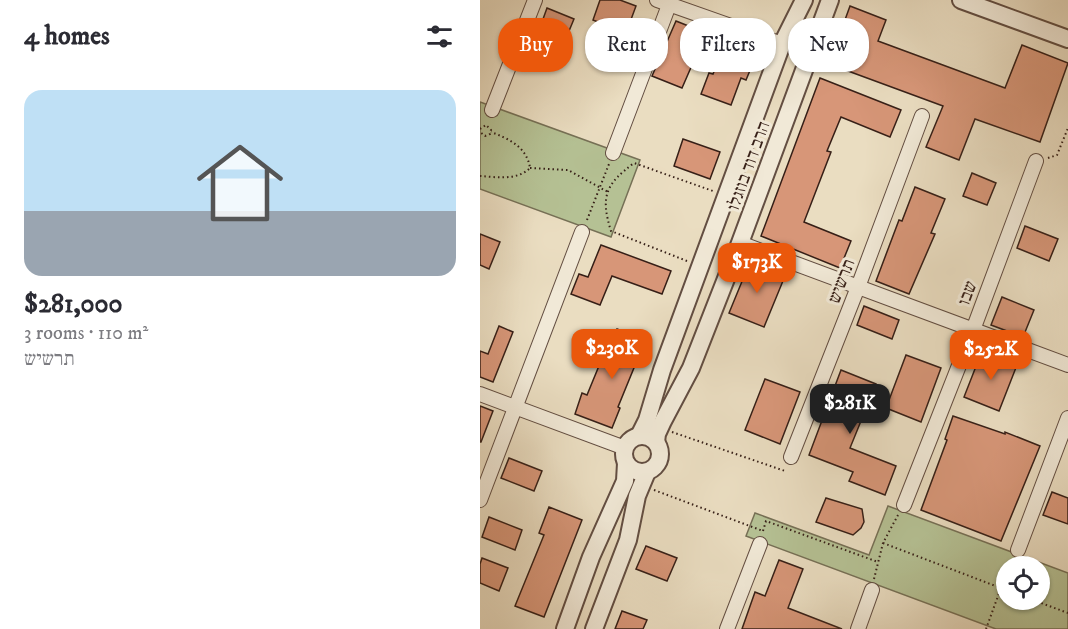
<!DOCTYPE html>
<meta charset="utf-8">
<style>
body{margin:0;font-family:"IM FELL DW Pica","Frank Ruhl Libre",serif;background:#f2f2f3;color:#2b2b33;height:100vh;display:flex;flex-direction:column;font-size:22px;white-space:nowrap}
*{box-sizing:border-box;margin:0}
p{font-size:20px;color:#7c7c81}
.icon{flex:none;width:33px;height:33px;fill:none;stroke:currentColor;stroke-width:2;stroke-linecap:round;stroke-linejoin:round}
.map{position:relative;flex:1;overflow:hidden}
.sheet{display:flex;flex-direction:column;background:#fff;width:480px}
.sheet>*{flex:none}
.guide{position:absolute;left:18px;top:18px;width:480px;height:54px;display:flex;gap:12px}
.fabs{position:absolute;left:516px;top:556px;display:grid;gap:12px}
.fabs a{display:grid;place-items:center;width:54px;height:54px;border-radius:50%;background:#fff;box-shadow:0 2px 4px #0004;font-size:30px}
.price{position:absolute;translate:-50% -51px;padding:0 14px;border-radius:12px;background:#ea580c;color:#fff;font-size:20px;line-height:39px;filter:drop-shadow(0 2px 3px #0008)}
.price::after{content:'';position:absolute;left:50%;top:36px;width:18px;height:14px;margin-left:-9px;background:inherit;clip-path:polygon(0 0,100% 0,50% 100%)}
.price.active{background:#222;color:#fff}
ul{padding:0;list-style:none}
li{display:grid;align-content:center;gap:12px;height:318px;padding:0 24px}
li+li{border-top:2px solid #e1e1e2}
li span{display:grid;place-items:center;height:186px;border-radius:18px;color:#555}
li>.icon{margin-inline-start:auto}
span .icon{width:108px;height:108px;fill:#fffc;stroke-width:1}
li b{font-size:26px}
h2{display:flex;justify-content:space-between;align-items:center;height:72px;padding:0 24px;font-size:26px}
.chip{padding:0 21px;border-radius:24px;background:#fff;box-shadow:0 2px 4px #0004;font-size:21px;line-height:54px}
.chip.active{background:#ea580c;color:#fff}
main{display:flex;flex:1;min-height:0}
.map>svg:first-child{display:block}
</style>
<main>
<section class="sheet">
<h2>4 homes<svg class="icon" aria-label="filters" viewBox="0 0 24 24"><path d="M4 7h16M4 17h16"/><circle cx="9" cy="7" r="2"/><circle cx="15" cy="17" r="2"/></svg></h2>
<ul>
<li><span style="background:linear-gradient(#bfe0f5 65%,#9aa5b1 0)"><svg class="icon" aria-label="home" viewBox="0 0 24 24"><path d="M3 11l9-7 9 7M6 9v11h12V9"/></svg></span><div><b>$281,000</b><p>3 rooms · 110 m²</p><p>תרשיש</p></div></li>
</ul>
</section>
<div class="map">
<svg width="588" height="629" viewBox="0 0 588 629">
<rect width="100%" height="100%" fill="#eaddc1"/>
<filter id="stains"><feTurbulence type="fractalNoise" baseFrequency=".00333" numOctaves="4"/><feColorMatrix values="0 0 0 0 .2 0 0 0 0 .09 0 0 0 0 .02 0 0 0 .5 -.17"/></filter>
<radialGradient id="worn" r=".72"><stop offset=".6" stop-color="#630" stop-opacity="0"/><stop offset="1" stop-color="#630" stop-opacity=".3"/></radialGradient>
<g fill="#b5c194" stroke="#767056" stroke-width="1.5" fill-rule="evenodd">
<path d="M0 102 160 160 131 237 0 189Z"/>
<path d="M408 506 588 573V629H516L266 536 275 513 389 555ZM526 567H560V600H526Z"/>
</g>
<g fill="#d79678" stroke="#361f17" stroke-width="1.5">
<path d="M120 0H140L156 6 146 33 113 20Z"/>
<path d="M370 6 406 20 398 41 525 88 542 45 588 63 560 142 495 119 479 160 446 147 463 106 349 64Z"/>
<path d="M67 8 94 19 84 43 58 33Z"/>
<path d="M196 21 226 33 202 88 172 76Z"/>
<path d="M245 44 276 56 266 80 261 78 251 105 221 94 229 73 233 74Z"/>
<path d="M340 78 421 110 410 137 361 117 347 151 351 152 324 222 371 241 360 268 281 236Z"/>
<path d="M203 139 240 152 230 179 194 166Z"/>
<path d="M492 173 516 183 507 205 483 196Z"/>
<path d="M435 187 465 199 451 233 455 234 429 294 396 281 419 220 422 221Z"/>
<path d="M545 226 578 239 569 261 537 248Z"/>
<path d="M0 234 20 242 9 269 0 265Z"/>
<path d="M121 245 191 271 182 294 132 276 120 305 91 294 99 274 108 277Z"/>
<path d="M270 262 305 276 284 327 249 313Z"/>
<path d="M522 297 554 310 543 337 511 325Z"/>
<path d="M384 306 419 320 412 339 377 325Z"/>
<path d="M19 326 33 332 13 382 0 377V351L8 354Z"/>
<path d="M137 329 168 341 159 364 156 363 138 407 140 408 132 428 95 414 102 393 107 395 121 361 124 362Z"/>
<path d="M502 351 537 365 519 411 484 397Z"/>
<path d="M426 355 461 368 441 422 406 408Z"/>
<path d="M361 370 396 384 370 448 416 466 405 495 369 481 373 472 329 455Z"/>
<path d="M285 379 320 392 300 444 265 430Z"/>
<path d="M0 406 13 411 1 442H0Z"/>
<path d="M473 416 525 434V432L560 446 521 541 441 510 467 440 465 439Z"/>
<path d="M29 458 62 471 54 491 21 478Z"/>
<path d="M572 492 588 498V524L563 515Z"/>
<path d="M346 498 382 509 384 522 381 528 373 535 336 522Z"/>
<path d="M69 507 102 520 64 617 35 606 64 535 59 533Z"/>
<path d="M9 517 42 530 35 550 2 537Z"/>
<path d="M166 546 197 558 187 581 156 569Z"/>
<path d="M2 558 28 568 19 591 0 583V564Z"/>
<path d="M299 560 323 569 308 608 362 629H262L275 592 285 596Z"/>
<path d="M142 611 167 620 163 629H135Z"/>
</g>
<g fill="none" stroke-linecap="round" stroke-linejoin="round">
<g stroke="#634e42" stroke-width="16">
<g id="minor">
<path d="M177 0 302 44"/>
<path d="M12 110 55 0"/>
<path d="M133 153 189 5"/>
<path d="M260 243 588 365"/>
<path d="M0 394 145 448"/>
<path d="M311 457 378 287 442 116"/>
<path d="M0 500 102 232"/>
<path d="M424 505 493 330 556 161"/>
<path d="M538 550 588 418"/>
<path d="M247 629 280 544"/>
<path d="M378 629 392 590"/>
</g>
</g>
<g stroke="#634e42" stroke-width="20">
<g id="tertiary">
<path d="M481 0 588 39"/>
<circle cx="162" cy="454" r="18"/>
<path d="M159 436 167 420 182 370 302 44 324 0"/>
<path d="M176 442 177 434 183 421 211 368 260 243 350 0"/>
<path d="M85 629 111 557 145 481 146 463"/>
<path d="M114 629 148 540 157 496 167 472"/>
</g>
</g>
<g stroke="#361f17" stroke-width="2" stroke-dasharray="1.5 3" stroke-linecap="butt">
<path d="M0 129 6 125 11 130 10 134 5 136 0 132"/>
<path d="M568 158 577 155 588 128"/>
<path d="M50 168 88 170 128 192"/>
<path d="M0 176C16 177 37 181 50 168 47 147 29 139 11 132"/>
<path d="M107 220 129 164"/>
<path d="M207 261 131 231C120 196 126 184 154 163L233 191"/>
<path d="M192 432 305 471"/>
<path d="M174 490 283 531"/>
<path d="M283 531 286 521 398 562"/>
<path d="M403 543 526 590"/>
<path d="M530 567 533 561"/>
<path d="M394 579 403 543 418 515"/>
<path d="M553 600 588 613"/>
<path d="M506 629 526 574"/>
</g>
<use href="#minor" stroke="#f1e9d7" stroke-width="14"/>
<use href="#tertiary" stroke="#f1e9d7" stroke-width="16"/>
</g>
<g text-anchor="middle" stroke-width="6" stroke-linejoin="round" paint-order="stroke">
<g font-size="18" fill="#361f17" stroke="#f1e9d7">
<text transform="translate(268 166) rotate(-70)" y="6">הרב דוד בוזגלו</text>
<text transform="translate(361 281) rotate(-69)" y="6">תרשיש</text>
<text transform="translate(487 293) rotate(-69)" y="6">שבו</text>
</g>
</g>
<rect width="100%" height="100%" filter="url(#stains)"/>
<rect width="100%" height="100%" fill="url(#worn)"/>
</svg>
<div class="fabs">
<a><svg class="icon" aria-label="locate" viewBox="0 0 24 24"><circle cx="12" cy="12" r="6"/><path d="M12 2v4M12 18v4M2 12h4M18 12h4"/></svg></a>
</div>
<b class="price" style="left:277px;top:294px">$173K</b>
<b class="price" style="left:132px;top:380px">$230K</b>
<b class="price" style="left:511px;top:381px">$252K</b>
<b class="price active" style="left:370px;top:435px">$281K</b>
<div class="guide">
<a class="chip active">Buy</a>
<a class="chip">Rent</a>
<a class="chip">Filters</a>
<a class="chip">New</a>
</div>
</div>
</main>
